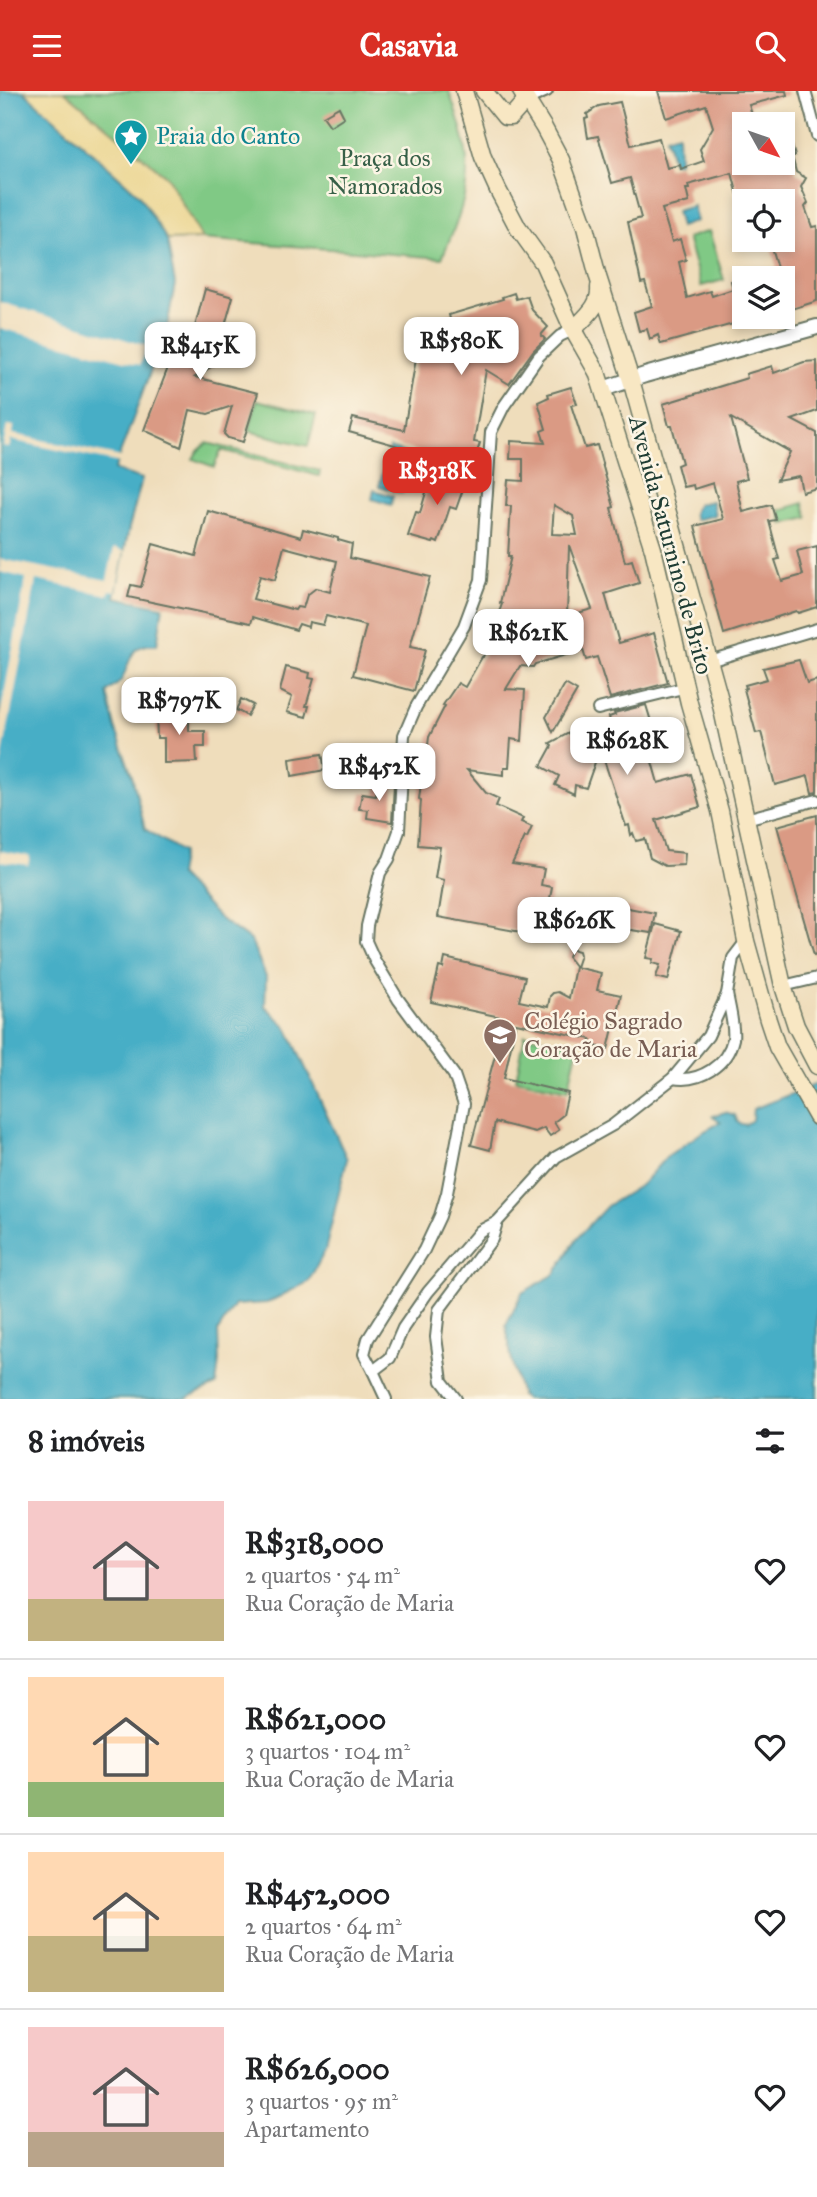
<!DOCTYPE html>
<html lang="pt">
<meta charset="utf-8">
<style>
body{margin:0;font-family:"IM FELL Great Primer",serif;background:#f6f6f6;color:#202124;height:100vh;display:flex;flex-direction:column;font-size:26px;white-space:nowrap}
*{box-sizing:border-box;margin:0}
p{font-size:23px;color:#757577}
.icon{flex:none;width:38px;height:38px;fill:none;stroke:currentColor;stroke-width:2;stroke-linecap:round;stroke-linejoin:round}
.map{position:relative;height:1308px;overflow:hidden}
.side{display:flex;flex-direction:column;background:#fff;flex:1}
.side>*{flex:none}
.needle{width:46px;rotate:130deg}
.buttons{position:absolute;left:732px;top:21px;display:grid;gap:14px}
.buttons a{display:grid;place-items:center;width:63px;height:63px;border-radius:0px;background:#fff;box-shadow:0 4px 10px #0003;font-size:35px}
.price{position:absolute;translate:-50% -60px;padding:0 16px;border-radius:14px;background:#fff;color:#222;font-size:23px;line-height:46px;filter:drop-shadow(0 2px 4px #0008)}
.price::after{content:'';position:absolute;left:50%;top:42px;width:21px;height:16px;margin-left:-10px;background:inherit;clip-path:polygon(0 0,100% 0,50% 100%)}
.price.selected{background:#d93025;color:#fff}
ul{padding:0;list-style:none}
li{display:flex;align-items:center;gap:21px;height:175px;padding:0 28px}
li+li{border-top:2px solid #e0e0e0}
li span{display:grid;place-items:center;flex:none;width:196px;height:140px;border-radius:0px;color:#555}
li>.icon{margin-inline-start:auto}
span .icon{width:84px;height:84px;fill:#fffc;stroke-width:1}
li b{font-size:30px}
h2{display:flex;justify-content:space-between;align-items:center;height:84px;padding:0 28px;font-size:30px}
header{display:flex;justify-content:space-between;align-items:center;height:91px;padding:0 28px;background:#d93025;color:#fff;font-size:32px;font-weight:800}
.map>svg:first-child{display:block}
</style>
<header><svg class="icon" aria-label="menu" viewBox="0 0 24 24"><path d="M4 6h16M4 12h16M4 18h16"/></svg>Casavia<svg class="icon" aria-label="search" viewBox="0 0 24 24"><circle cx="10" cy="10" r="6"/><path d="M15 15l6 6"/></svg></header>
<div class="map">
<svg width="817" height="1308" viewBox="0 0 817 1308">
<rect width="100%" height="100%" fill="#fcf5e5"/>
<filter id="ink" filterUnits="userSpaceOnUse"><feTurbulence type="fractalNoise" baseFrequency=".0143" numOctaves="2"/><feDisplacementMap in="SourceGraphic" scale="14" xChannelSelector="R" yChannelSelector="G"/><feConvolveMatrix kernelMatrix="1 2 1 2 8 2 1 2 1" color-interpolation-filters="sRGB"/></filter>
<filter id="wash" filterUnits="userSpaceOnUse"><feTurbulence type="fractalNoise" baseFrequency=".00686" numOctaves="4" result="noise"/><feDisplacementMap in="SourceGraphic" scale="28" xChannelSelector="R" yChannelSelector="G"/><feGaussianBlur stdDeviation="1.57" result="paint"/><feColorMatrix in="noise" values="0 0 0 0 0 0 0 0 0 0 0 0 0 0 0 0 0 1.4 0 .05"/><feComposite in="paint" operator="in"/></filter>
<g filter="url(#wash)">
<rect width="100%" height="100%" fill="#efddbb"/>
<g fill="#80c985" stroke="#50835c" stroke-width="2">
<path d="M64 0H449C457 24 467 50 467 76 468 108 454 138 442 167L202 148 167 86Z"/>
<path d="M709 140 724 189 701 195 687 147Z"/>
<path d="M257 309 316 324 308 355 249 340Z"/>
<path d="M207 352 320 380 319 385 221 359 214 376 193 368 197 361Z"/>
<path d="M804 412 808 427 783 433 780 419Z"/>
<path d="M525 944 578 955 568 999 516 988Z"/>
</g>
<path fill="#eeda9e" stroke="#868c69" stroke-width="2" d="M23 0H64L167 86 202 148 167 149 138 103Z"/>
<g fill="#47aec6" stroke="#33767d" stroke-width="2">
<path d="M0 0H23L138 103 167 149 175 193 167 236 114 379 142 388 129 437 115 506 163 516 157 554C127 551 132 573 120 591 116 595 111 597 107 602L115 636 132 685 145 738 182 761 178 784 219 827 251 850 266 886 265 915 287 936 347 1068 325 1160 308 1191 267 1212 235 1214 218 1240 219 1270 216 1294 185 1308H0Z"/>
<path d="M678 43 679 71 673 72 666 46Z"/>
<path d="M693 115 696 130 680 136 676 120Z"/>
<path d="M390 357 414 365 402 402 379 395Z"/>
<path d="M374 399 393 405 391 414 372 408Z"/>
<path d="M712 410 715 424 695 429 693 422 698 413Z"/>
<path d="M817 993V1308H526L521 1305 512 1271 506 1234 522 1202 555 1183 577 1147 607 1115 642 1093 666 1066 701 1042 721 1031 713 1025 725 1021 735 1024 738 1032 745 1034 752 1029 753 1018Z"/>
</g>
<g fill="#efddbb">
<path d="M0 211 147 255 140 274 0 237Z"/>
<path d="M7 334 14 335 13 343 121 366 120 372 11 349 9 357 3 356Z"/>
<path d="M114 457 124 460 116 500 110 499 108 504 36 489 0 678V625L26 487 0 481V468L107 489Z"/>
<path d="M0 760 30 765 28 774 0 770Z"/>
</g>
<g id="blocks">
<g fill="#da9a84" fill-rule="evenodd">
<path d="M658 0H786L787 4 749 14 755 33H744V72H782V33H786L795 65H792L796 81 806 87 801 96 808 112 805 116 812 136 817 135V210L789 219 782 187H755V184L777 177 769 149H782V110H752L750 105 739 108 732 82 688 94 689 98H686L689 111 662 118 672 151 680 148 686 169 679 171 687 207 710 200 712 205 733 198 731 190 744 187V230L661 253 658 244 650 248 647 238 639 240 634 221 652 215 645 191 641 192 628 131 641 127 630 87 612 92 598 45 588 47 585 28 588 27 587 23 599 15 620 11 631 54 659 47 667 77 680 74 681 78 704 70 700 58 713 36 706 14 666 27Z"/>
<path d="M339 16 344 26 330 35 323 25Z"/>
<path d="M205 198 233 206 221 249 211 256 219 271 195 286 258 302 243 351 228 347 224 343 232 315 208 323 190 319 181 356 144 339 171 269 185 273Z"/>
<path d="M514 202 516 208 527 205 532 219 548 236 541 244 545 248 533 260 509 293 486 279 474 351 480 352 475 367 437 366 349 341 353 327 404 339 416 267 421 268 431 238 451 232 449 224 503 208 502 206Z"/>
<path d="M817 270V320L792 329 817 342V397L802 401 799 385 777 389 790 361 731 327 747 387 736 390 743 421 771 414 776 429 769 430 779 468 775 469 782 490 803 484 797 460 817 455V516L798 522 796 520 724 543 695 435 723 428 713 392 694 398 693 394 683 396 677 374 682 372 672 335H669L663 313 747 287 746 283 772 275 774 282 804 271Z"/>
<path d="M571 296 577 313 571 314 585 357 597 354 614 416 611 417 625 471 632 469 639 492 605 503 619 552 654 542 668 592 610 607 597 566 586 569 583 559 535 573 533 576 520 575 506 598 525 599 522 650 511 648 509 676H504V684L467 679 486 702 499 708 496 715 523 727 521 731 532 736 527 747 525 746 512 773 544 778 541 794 552 796 548 819 537 817 532 843 438 826 444 789 435 787 440 756 418 754 421 709 419 708 425 661 427 662 429 646 445 615 443 614 458 592 465 596 482 566H483L502 513 500 512 511 465H508L511 415H506L508 389 523 390V368H510L511 350 545 352 541 340 546 338 538 311 549 306 548 303ZM554 414 573 425 577 444 552 443ZM569 454 592 518 567 525Z"/>
<path d="M431 384 467 387 456 418 450 416 438 452 434 450 433 452 408 445 416 421 420 422Z"/>
<path d="M208 420 301 446 303 438 338 447V449L352 453 350 467 430 486 410 556 425 559 414 600 353 584 366 535 326 525 323 534 309 531 308 536 299 533 296 539 253 526 251 532 128 506 131 494 141 496 153 453 196 465ZM284 456 337 470 330 501 316 497 307 504 303 517 297 516 295 519 253 508 260 485 275 489Z"/>
<path d="M799 569 807 592 817 589V701L812 702 808 685 775 694 761 641 756 642 744 598 746 597 745 594 767 588 763 577Z"/>
<path d="M286 576 310 582 309 587 314 588 306 615H309L306 626 287 621 292 606 280 600Z"/>
<path d="M565 593 577 600 553 641 546 626Z"/>
<path d="M241 608 253 614 247 625 236 619Z"/>
<path d="M646 614 657 650 647 653 658 692 691 683 700 716 656 729 666 760 685 762 684 774 665 775 650 767 645 748 636 750 633 742 631 744 629 734 626 735 600 657 586 697 575 694 574 703 555 694 559 685 541 675 552 655 550 652 580 636 586 646 612 638 609 626 615 624 614 622Z"/>
<path d="M189 619V640H205V656H196L197 671 164 672V647H157L156 620Z"/>
<path d="M322 663 325 679 292 685 290 668Z"/>
<path d="M378 691 394 693 392 731 367 727 368 719 359 718 362 702 376 704Z"/>
<path d="M817 724V863L814 864 777 735Z"/>
<path d="M580 816H623L655 822 651 842 618 837H596V828H580Z"/>
<path d="M655 833 681 840 668 889 656 886 660 874 652 872 653 868 646 867Z"/>
<path d="M571 858 579 860 580 864 576 876 568 866Z"/>
<path d="M445 867 525 886 519 910 548 916 550 905 553 902 558 901 569 907 575 876 601 882 597 899 621 904 608 958 590 954 591 948 516 932 504 987 568 1002 563 1024 554 1031 559 1039 550 1045 544 1037 535 1041 495 1031 490 1059 471 1054 505 927 431 911 439 876 443 877Z"/>
</g>
</g>
</g>
<g filter="url(#ink)">
<use href="#blocks" fill-opacity="0" stroke="#687563" stroke-width="2"/>
<g fill="none" stroke-linecap="round" stroke-linejoin="round">
<g stroke="#687563" stroke-width="14">
<g id="minor">
<path d="M805 0 817 45"/>
<path d="M526 9 547 0"/>
<path d="M709 570 817 538"/>
<path d="M598 618 687 596"/>
<path d="M746 728 817 709"/>
<path d="M783 895 817 887"/>
<path d="M673 987C700 992 727 974 733 948 735 937 729 914 727 903"/>
<path d="M373 1280 364 1263 368 1248 424 1159 440 1125 447 1102 464 1013 454 984 398 908 375 870 366 850 367 835 380 782 389 768 399 740 404 644 416 616 464 535 481 489 491 341 504 315 539 265 560 245 573 239"/>
<path d="M386 1308 373 1280 390 1267 403 1237 428 1201 480 1140 497 1131"/>
<path d="M456 1308 442 1290 436 1246 439 1219 492 1148 497 1131 556 1066 613 1034 673 987 708 945 727 903 733 867 746 850"/>
</g>
</g>
<g stroke="#687563" stroke-width="18">
<path id="tertiary" d="M603 298 645 284 817 236"/>
</g>
<g stroke="#687563" stroke-width="19">
<g id="secondary">
<path d="M464 0 483 66 498 99 518 137 543 172 573 239 597 281 653 458 689 612 720 720 746 850 768 929 777 956 817 1026"/>
<path d="M484 0 505 26H511L526 9"/>
<path d="M521 0 544 37 561 69 585 136 598 186 631 289 719 605 783 895 796 935 817 975"/>
<path d="M573 239C585 226 601 215 599 196"/>
</g>
</g>
<use href="#minor" stroke="#fff" stroke-width="10"/>
<use href="#tertiary" stroke="#fff" stroke-width="14"/>
<use href="#secondary" stroke="#f8e7c3" stroke-width="16"/>
</g>
</g>
<defs>
<g id="sight-pin" transform="scale(1.75)"><path d="M0 17L-7.5 6A9.5 9.5 0 1 1 7.5 6Z" fill="#0f9aa8" stroke="#fcf5e5"/><path d="M0-6L1.8-2.2L6-1.7L2.9 1.2L3.7 5.4L0 3.3L-3.7 5.4L-2.9 1.2L-6-1.7L-1.8-2.2Z" fill="#fff"/></g>
<g id="university-pin" transform="scale(1.75)"><path d="M0 17L-7.5 6A9.5 9.5 0 1 1 7.5 6Z" fill="#8d6e63" stroke="#fcf5e5"/><path d="M0-5L7-2L0 1L-7-2ZM-4 1L0 2.5L4 1V4Q0 6-4 4Z" fill="#fff"/></g>
</defs>
<g fill-rule="evenodd">
<use href="#sight-pin" x="131" y="45"/>
<use href="#university-pin" x="500" y="944"/>
</g>
<g text-anchor="middle" stroke-width="5" stroke-linejoin="round" paint-order="stroke">
<g font-size="24" fill="#0d838f" stroke="#fcf5e5" text-anchor="start">
<text x="156" y="53">Praia do Canto</text>
</g>
<g font-size="24" fill="#376048" stroke="#fcf5e5">
<text x="385" y="75">Praça dos<tspan x="385" dy="28">Namorados</tspan></text>
</g>
<g font-size="24" fill="#1f3d34" stroke="#fcf5e5">
<text transform="translate(671 454) rotate(75)" y="8">Avenida Saturnino de Brito</text>
</g>
<g font-size="24" fill="#785e54" stroke="#fcf5e5" text-anchor="start">
<text x="524" y="938">Colégio Sagrado<tspan x="524" dy="28">Coração de Maria</tspan></text>
</g>
</g>
</svg>
<div class="buttons">
<a><svg class="needle" viewBox="-14 -14 28 28"><path d="M0-13l5 13h-10z" fill="#e53935"/><path d="M0 13l5-13h-10z" fill="#757577"/></svg></a>
<a><svg class="icon" aria-label="locate" viewBox="0 0 24 24"><circle cx="12" cy="12" r="6"/><path d="M12 2v4M12 18v4M2 12h4M18 12h4"/></svg></a>
<a><svg class="icon" aria-label="layers" viewBox="0 0 24 24"><path d="M12 4l9 5-9 5-9-5zM3 14l9 5 9-5"/></svg></a>
</div>
<b class="price" style="left:461px;top:286px">R$580K</b>
<b class="price" style="left:200px;top:291px">R$415K</b>
<b class="price selected" style="left:437px;top:416px">R$318K</b>
<b class="price" style="left:528px;top:578px">R$621K</b>
<b class="price" style="left:179px;top:646px">R$797K</b>
<b class="price" style="left:627px;top:686px">R$628K</b>
<b class="price" style="left:379px;top:712px">R$452K</b>
<b class="price" style="left:574px;top:866px">R$626K</b>
</div>
<section class="side">
<h2>8 imóveis<svg class="icon" aria-label="filters" viewBox="0 0 24 24"><path d="M4 7h16M4 17h16"/><circle cx="9" cy="7" r="2"/><circle cx="15" cy="17" r="2"/></svg></h2>
<ul>
<li><span style="background:linear-gradient(#f6c9c9 70%,#c2b280 0)"><svg class="icon" aria-label="home" viewBox="0 0 24 24"><path d="M3 11l9-7 9 7M6 9v11h12V9"/></svg></span><div><b>R$318,000</b><p>2 quartos · 54 m²</p><p>Rua Coração de Maria</p></div><svg class="icon" aria-label="heart" viewBox="0 0 24 24"><path d="M12 20l-8-8c-3-5 5-10 8-4 3-6 11-1 8 4z"/></svg></li>
<li><span style="background:linear-gradient(#ffd9b3 75%,#8fb573 0)"><svg class="icon" aria-label="home" viewBox="0 0 24 24"><path d="M3 11l9-7 9 7M6 9v11h12V9"/></svg></span><div><b>R$621,000</b><p>3 quartos · 104 m²</p><p>Rua Coração de Maria</p></div><svg class="icon" aria-label="heart" viewBox="0 0 24 24"><path d="M12 20l-8-8c-3-5 5-10 8-4 3-6 11-1 8 4z"/></svg></li>
<li><span style="background:linear-gradient(#ffd9b3 60%,#c2b280 0)"><svg class="icon" aria-label="home" viewBox="0 0 24 24"><path d="M3 11l9-7 9 7M6 9v11h12V9"/></svg></span><div><b>R$452,000</b><p>2 quartos · 64 m²</p><p>Rua Coração de Maria</p></div><svg class="icon" aria-label="heart" viewBox="0 0 24 24"><path d="M12 20l-8-8c-3-5 5-10 8-4 3-6 11-1 8 4z"/></svg></li>
<li><span style="background:linear-gradient(#f6c9c9 75%,#b9a48a 0)"><svg class="icon" aria-label="home" viewBox="0 0 24 24"><path d="M3 11l9-7 9 7M6 9v11h12V9"/></svg></span><div><b>R$626,000</b><p>3 quartos · 95 m²</p><p>Apartamento</p></div><svg class="icon" aria-label="heart" viewBox="0 0 24 24"><path d="M12 20l-8-8c-3-5 5-10 8-4 3-6 11-1 8 4z"/></svg></li>
</ul>
</section>
